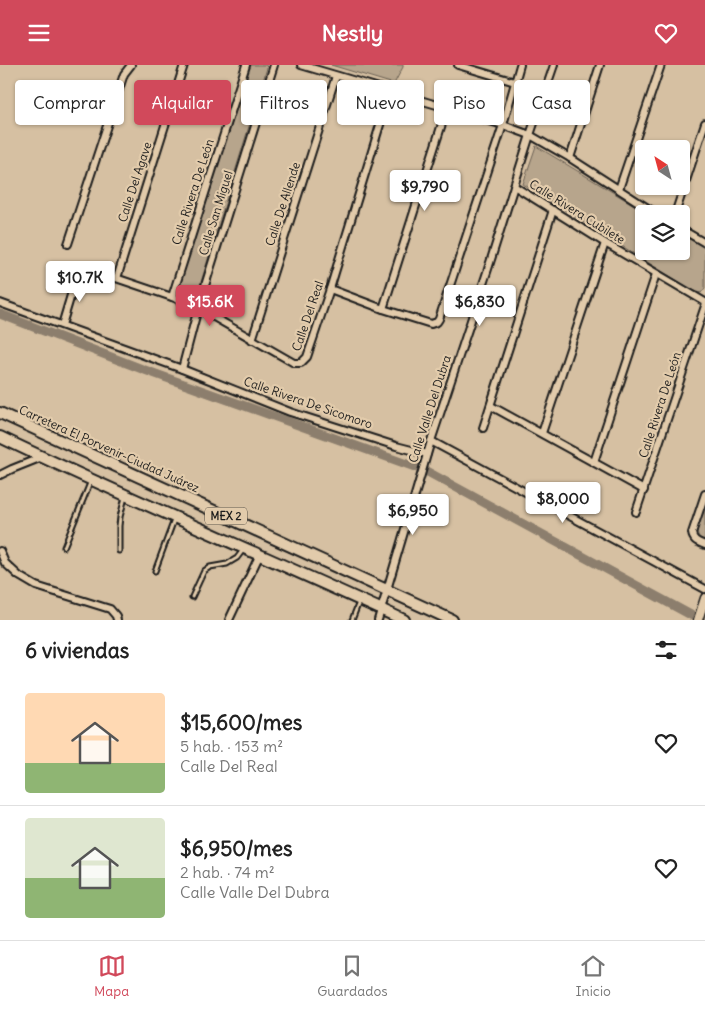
<!DOCTYPE html>
<html lang="es">
<meta charset="utf-8">
<style>
body{margin:0;font-family:Delius,sans-serif;background:#f6f6f6;color:#222;height:100vh;display:flex;flex-direction:column;font-size:19px;white-space:nowrap}
*{box-sizing:border-box;margin:0}
p{font-size:16px;color:#767676}
.icon{flex:none;width:28px;height:28px;fill:none;stroke:currentColor;stroke-width:2;stroke-linecap:round;stroke-linejoin:round}
.map{position:relative;height:555px;overflow:hidden}
.side{display:flex;flex-direction:column;background:#fff;flex:1}
.side>*{flex:none}
.banner{position:absolute;left:15px;top:15px;width:675px;height:45px;display:flex;gap:10px}
.needle{width:32px;rotate:324deg}
.tools{position:absolute;left:635px;top:75px;display:grid;gap:10px}
.tools a{display:grid;place-items:center;width:55px;height:55px;border-radius:5px;background:#fff;box-shadow:0 1px 4px #0004;font-size:25px}
.price{position:absolute;translate:-50% -42px;padding:0 11px;border-radius:5px;background:#fff;color:#222;font-size:16px;line-height:32px;filter:drop-shadow(0 1px 2px #0008)}
.price::after{content:'';position:absolute;left:50%;top:30px;width:15px;height:11px;margin-left:-8px;background:inherit;clip-path:polygon(0 0,100% 0,50% 100%)}
.price.current{background:#d1495b;color:#fff}
ul{padding:0;list-style:none}
li{display:flex;align-items:center;gap:15px;height:125px;padding:0 25px}
li+li{border-top:1px solid #e0e0e0}
li span{display:grid;place-items:center;flex:none;width:140px;height:100px;border-radius:5px;color:#555}
li>.icon{margin-inline-start:auto}
span .icon{width:60px;height:60px;fill:#fffc;stroke-width:1}
li b{font-size:21px}
h2{display:flex;justify-content:space-between;align-items:center;height:60px;padding:0 25px;font-size:21px}
.pill{padding:0 18px;border-radius:5px;background:#fff;box-shadow:0 1px 4px #0004;font-size:18px;line-height:45px}
.pill.current{background:#d1495b;color:#fff}
header{display:flex;justify-content:space-between;align-items:center;height:65px;padding:0 25px;background:#d1495b;color:#fff;font-size:22px;font-weight:700}
.dock{display:flex;justify-content:space-around;align-items:center;height:70px;border-top:1px solid #e0e0e0;background:#fff;font-size:14px;color:#767676}
.dock a{display:grid;justify-items:center;gap:2px}
.dock .current{color:#d1495b}
.map>svg:first-child{display:block}
</style>
<header><svg class="icon" aria-label="menu" viewBox="0 0 24 24"><path d="M4 6h16M4 12h16M4 18h16"/></svg>Nestly<svg class="icon" aria-label="heart" viewBox="0 0 24 24"><path d="M12 20l-8-8c-3-5 5-10 8-4 3-6 11-1 8 4z"/></svg></header>
<div class="map">
<svg width="705" height="555" viewBox="0 0 705 555">
<rect width="100%" height="100%" fill="#d6c0a2"/>
<filter id="ink" filterUnits="userSpaceOnUse"><feTurbulence type="fractalNoise" baseFrequency=".02" numOctaves="2"/><feDisplacementMap in="SourceGraphic" scale="10" xChannelSelector="R" yChannelSelector="G"/><feConvolveMatrix kernelMatrix="1 2 1 2 8 2 1 2 1" color-interpolation-filters="sRGB"/></filter>
<g filter="url(#ink)">
<g fill="#b7a58c" stroke="#6a6054">
<path d="M251 0H266L267 3 197 230 193 232 181 226 178 221Z"/>
<path d="M331 0H403V2L394 19Z"/>
<path d="M536 81 649 149H644V186H681V168L705 182V223L701 228 692 225 523 119Z"/>
<path d="M705 440V476C702 474 700 474 698 470 695 465 703 447 705 440Z"/>
</g>
<g fill="none" stroke-linecap="round" stroke-linejoin="round">
<path stroke="#8c7e6d" stroke-width="9" d="M0 249 142 304 426 406 700 555"/>
<g stroke="#1c1c1c" stroke-width="7">
<g id="service">
<path d="M64 482 90 418"/>
<path d="M119 486V461L120 452 125 432"/>
<path d="M155 506 174 455"/>
<path d="M192 532 204 506 210 502 227 499 237 493 243 485"/>
<path d="M352 555 359 537"/>
</g>
</g>
<g stroke="#1c1c1c" stroke-width="10">
<g id="minor">
<path d="M301 0 447 43 503 60 530 70 570 93 657 149"/>
<path d="M458 0 515 17"/>
<path d="M570 93 600 0"/>
<path d="M514 121 605 178 705 237"/>
<path d="M619 124 661 0"/>
<path d="M675 149 705 58"/>
<path d="M681 164 705 178"/>
<path d="M68 179 124 9 131 0"/>
<path d="M101 208 172 232 198 243 294 298H301L307 292 330 224 390 27"/>
<path d="M117 213 184 0"/>
<path d="M330 224 383 244 431 259 437 257 439 254 503 60 520 0"/>
<path d="M172 232 246 0"/>
<path d="M0 238 182 304 290 347 396 381 427 389"/>
<path d="M383 244 447 43"/>
<path d="M62 260 77 210"/>
<path d="M252 275 336 11"/>
<path d="M182 304 198 243 274 0"/>
<path d="M491 341 644 425"/>
<path d="M483 363 553 145"/>
<path d="M542 368 605 178"/>
<path d="M431 376 705 524"/>
<path d="M594 397 656 209"/>
<path d="M0 410 12 404 42 392"/>
<path d="M705 429 692 468C693 476 698 477 705 480"/>
<path d="M636 447 705 241"/>
<path d="M0 486 5 498 19 511 36 521 110 544 116 551 117 555"/>
<path d="M229 555 260 489"/>
<path d="M378 555 431 376 488 204 530 70 554 0"/>
</g>
</g>
<g stroke="#1c1c1c" stroke-width="11">
<path id="tertiary" d="M698 555 705 533"/>
</g>
<g stroke="#1c1c1c" stroke-width="14">
<g id="primary">
<path d="M0 348 452 555"/>
<path d="M0 372C133 436 270 493 404 555"/>
</g>
</g>
<use href="#service" stroke="#e2cbab" stroke-width="3"/>
<use href="#minor" stroke="#e2cbab" stroke-width="6"/>
<use href="#tertiary" stroke="#e2cbab" stroke-width="8"/>
<use href="#primary" stroke="#e2cbab" stroke-width="10"/>
</g>
</g>
<g text-anchor="middle" stroke-width="4.5" stroke-linejoin="round" paint-order="stroke">
<rect fill="#e2cbab" stroke="#575047" stroke-width="1" x="205" y="442.5" width="42" height="17" rx="4"/>
<g font-size="11" font-weight="bold" fill="#1c1c1c">
<text x="226" y="455">MEX 2</text>
</g>
<g font-size="12" fill="#1c1c1c" stroke="#e2cbab">
<text transform="translate(135 117) rotate(-72)" y="4">Calle Del Agave</text>
<text transform="translate(193 127) rotate(-72)" y="4">Calle Rivera De León</text>
<text transform="translate(283 139) rotate(-72)" y="4">Calle De Allende</text>
<text transform="translate(577 147) rotate(32)" y="4">Calle Rivera Cubilete</text>
<text transform="translate(216 148) rotate(-73)" y="4">Calle San Miguel</text>
<text transform="translate(308 251) rotate(-71)" y="4">Calle Del Real</text>
<text transform="translate(308 338) rotate(19)" y="4">Calle Rivera De Sicomoro</text>
<text transform="translate(660 340) rotate(-72)" y="4">Calle Rivera De León</text>
<text transform="translate(430 344) rotate(-72)" y="4">Calle Valle Del Dubra</text>
<text transform="translate(109 384) rotate(24)" y="4">Carretera El Porvenir-Ciudad Juárez</text>
</g>
</g>
</svg>
<div class="tools">
<a><svg class="needle" viewBox="-14 -14 28 28"><path d="M0-13l5 13h-10z" fill="#e53935"/><path d="M0 13l5-13h-10z" fill="#767676"/></svg></a>
<a><svg class="icon" aria-label="layers" viewBox="0 0 24 24"><path d="M12 4l9 5-9 5-9-5zM3 14l9 5 9-5"/></svg></a>
</div>
<b class="price" style="left:425px;top:147px">$9,790</b>
<b class="price" style="left:80px;top:238px">$10.7K</b>
<b class="price current" style="left:210px;top:262px">$15.6K</b>
<b class="price" style="left:480px;top:262px">$6,830</b>
<b class="price" style="left:563px;top:459px">$8,000</b>
<b class="price" style="left:413px;top:471px">$6,950</b>
<div class="banner">
<a class="pill">Comprar</a>
<a class="pill current">Alquilar</a>
<a class="pill">Filtros</a>
<a class="pill">Nuevo</a>
<a class="pill">Piso</a>
<a class="pill">Casa</a>
</div>
</div>
<section class="side">
<h2>6 viviendas<svg class="icon" aria-label="filters" viewBox="0 0 24 24"><path d="M4 7h16M4 17h16"/><circle cx="9" cy="7" r="2"/><circle cx="15" cy="17" r="2"/></svg></h2>
<ul>
<li><span style="background:linear-gradient(#ffd9b3 70%,#8fb573 0)"><svg class="icon" aria-label="home" viewBox="0 0 24 24"><path d="M3 11l9-7 9 7M6 9v11h12V9"/></svg></span><div><b>$15,600/mes</b><p>5 hab. · 153 m²</p><p>Calle Del Real</p></div><svg class="icon" aria-label="heart" viewBox="0 0 24 24"><path d="M12 20l-8-8c-3-5 5-10 8-4 3-6 11-1 8 4z"/></svg></li>
<li><span style="background:linear-gradient(#dfe7d0 60%,#8fb573 0)"><svg class="icon" aria-label="home" viewBox="0 0 24 24"><path d="M3 11l9-7 9 7M6 9v11h12V9"/></svg></span><div><b>$6,950/mes</b><p>2 hab. · 74 m²</p><p>Calle Valle Del Dubra</p></div><svg class="icon" aria-label="heart" viewBox="0 0 24 24"><path d="M12 20l-8-8c-3-5 5-10 8-4 3-6 11-1 8 4z"/></svg></li>
</ul>
</section>
<nav class="dock">
<a class="current"><svg class="icon" aria-label="map" viewBox="0 0 24 24"><path d="M3 6l6-2 6 2 6-2v14l-6 2-6-2-6 2zM9 4v14M15 6v14"/></svg>Mapa</a>
<a><svg class="icon" aria-label="saved" viewBox="0 0 24 24"><path d="M7 4h10v16l-5-4-5 4z"/></svg>Guardados</a>
<a><svg class="icon" aria-label="home" viewBox="0 0 24 24"><path d="M3 11l9-7 9 7M6 9v11h12V9"/></svg>Inicio</a>
</nav>
